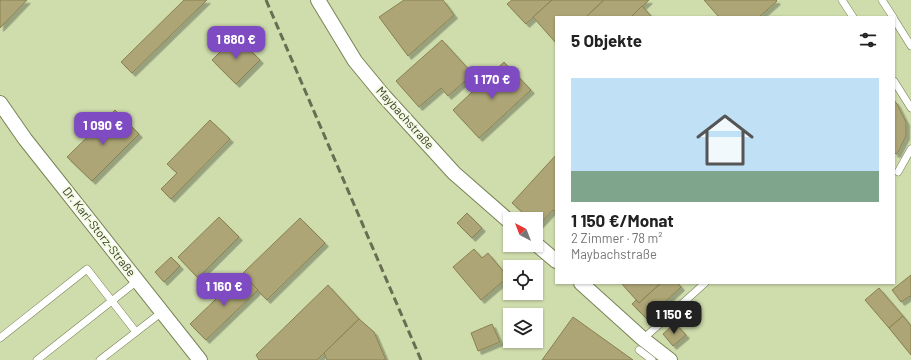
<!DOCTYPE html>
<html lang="de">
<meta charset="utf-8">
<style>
body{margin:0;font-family:Barlow,sans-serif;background:#f6f6f6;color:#222;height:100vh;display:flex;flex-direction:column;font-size:15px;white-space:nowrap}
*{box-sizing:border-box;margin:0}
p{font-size:13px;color:#767676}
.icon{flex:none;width:22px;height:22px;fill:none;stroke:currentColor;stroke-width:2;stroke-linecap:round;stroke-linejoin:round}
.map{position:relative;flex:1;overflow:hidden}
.details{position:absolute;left:555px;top:16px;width:340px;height:268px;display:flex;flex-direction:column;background:#fff;border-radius:0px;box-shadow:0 1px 3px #0004}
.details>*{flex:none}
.needle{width:26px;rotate:318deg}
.buttons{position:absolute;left:503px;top:212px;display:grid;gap:8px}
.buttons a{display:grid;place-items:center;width:40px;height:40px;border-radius:0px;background:#fff;box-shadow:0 1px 3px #0004;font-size:20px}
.price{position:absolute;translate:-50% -34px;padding:0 9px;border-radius:8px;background:#7f4bc3;color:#fff;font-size:13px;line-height:26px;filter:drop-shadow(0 1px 2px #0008)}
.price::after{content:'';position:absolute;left:50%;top:24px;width:12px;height:9px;margin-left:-6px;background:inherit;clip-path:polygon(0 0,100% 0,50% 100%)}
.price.on{background:#222;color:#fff}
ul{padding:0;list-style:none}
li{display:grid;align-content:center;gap:8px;height:212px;padding:0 16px}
li span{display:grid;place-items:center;height:124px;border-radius:0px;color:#555}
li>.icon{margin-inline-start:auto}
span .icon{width:72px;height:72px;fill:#fffc;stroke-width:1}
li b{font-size:17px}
h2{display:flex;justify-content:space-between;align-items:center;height:48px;padding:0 16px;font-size:17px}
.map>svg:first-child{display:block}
</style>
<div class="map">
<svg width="911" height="360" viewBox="0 0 911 360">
<defs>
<filter id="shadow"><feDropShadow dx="3.5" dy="3.5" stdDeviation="0" flood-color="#0004"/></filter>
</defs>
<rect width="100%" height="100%" fill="#cfdcac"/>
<g fill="#ada574" stroke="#888151" filter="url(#shadow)">
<path d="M0 0H27L0 28Z"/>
<path d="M184 0H207L132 73 121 62Z"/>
<path d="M404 0H443L454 15 408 56 379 17Z"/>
<path d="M512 0H552L526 24 507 4Z"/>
<path d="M552 0H604L586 17H556V43L533 17Z"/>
<path d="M604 0H649L631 17H586Z"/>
<path d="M704 0H776L777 1 759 17H719Z"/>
<path d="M642 6 652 17H631Z"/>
<path d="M236 36 260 60 236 84 212 60Z"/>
<path d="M442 40 473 74 448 96 441 88 419 107 396 81Z"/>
<path d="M504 62 531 90 479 138 453 110Z"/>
<path d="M894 100 897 104 906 122V136L897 154 894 153Z"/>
<path d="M115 110 139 134 92 181 67 157Z"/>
<path d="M210 120 230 139 171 199 161 189 177 173 167 164Z"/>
<path d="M556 155V212L553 210 538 226 536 224V219H530L512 203Z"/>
<path d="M467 213 482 228 472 238 457 223Z"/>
<path d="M219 217 239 237 198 278 178 257Z"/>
<path d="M300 218 325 243 267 300 242 274Z"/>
<path d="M474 249 482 258 488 253 508 277 481 300 453 267Z"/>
<path d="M171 257 180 266 164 282 155 272Z"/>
<path d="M242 274 258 290 206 340 190 324Z"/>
<path d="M911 275V297L910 296 901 302 892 290Z"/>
<path d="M621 283H661L639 303Z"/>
<path d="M661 283H678L681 287 647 319 632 304 636 300 639 303Z"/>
<path d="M328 285 359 319 317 360H259L256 355Z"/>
<path d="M879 288 903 316 889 328 865 300Z"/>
<path d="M903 316 911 326V355L889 328Z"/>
<path d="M573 317 633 360H542Z"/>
<path d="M359 319 374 332 386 360H327L324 353Z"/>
<path d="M675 323 686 335 673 346 663 334Z"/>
<path d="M492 324 500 342 478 351 471 333Z"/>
</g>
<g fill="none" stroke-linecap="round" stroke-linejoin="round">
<g stroke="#798457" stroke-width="8">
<g id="lane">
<path d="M842 0 853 17"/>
<path d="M882 0 893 17"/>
<path d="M894 19 911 46"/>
<path d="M894 81 911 108"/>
<path d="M898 172 911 149"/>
<path d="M0 338 87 269 136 332"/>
<path d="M643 339 705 283"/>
<path d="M639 350 652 360"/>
<path d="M37 360 137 281"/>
<path d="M100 360 162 312"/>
</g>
</g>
<g stroke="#798457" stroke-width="16">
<g id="street">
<path d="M318 0 355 61 383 95 454 173 510 222"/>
<path d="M0 103 25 139 200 360"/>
<path d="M536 244 556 261"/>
<path d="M581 283 643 339 670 360"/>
</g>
</g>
<use href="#lane" stroke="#fff" stroke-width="7"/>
<use href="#street" stroke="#fff" stroke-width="14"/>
<path stroke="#676e51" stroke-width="3" stroke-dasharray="8 4" stroke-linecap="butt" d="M266 0 421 360"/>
</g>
<g text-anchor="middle" stroke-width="4" stroke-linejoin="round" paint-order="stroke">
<g font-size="12" fill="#373c28" stroke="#f3fae1">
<text transform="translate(405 118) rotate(48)" y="4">Maybachstraße</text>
<text transform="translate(99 232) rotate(52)" y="4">Dr. Karl-Storz-Straße</text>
</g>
</g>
</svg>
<div class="buttons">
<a><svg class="needle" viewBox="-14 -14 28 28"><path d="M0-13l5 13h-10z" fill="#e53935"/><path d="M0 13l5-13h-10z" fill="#767676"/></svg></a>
<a><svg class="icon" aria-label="locate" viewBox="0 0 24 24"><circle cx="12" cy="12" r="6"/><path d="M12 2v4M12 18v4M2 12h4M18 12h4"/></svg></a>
<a><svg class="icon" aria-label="layers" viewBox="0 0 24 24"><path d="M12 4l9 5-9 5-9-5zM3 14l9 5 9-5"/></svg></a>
</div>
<b class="price" style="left:236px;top:60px">1 880 €</b>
<b class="price" style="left:492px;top:100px">1 170 €</b>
<b class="price" style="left:103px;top:146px">1 090 €</b>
<b class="price" style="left:224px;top:307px">1 160 €</b>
<b class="price on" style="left:674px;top:335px">1 150 €</b>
<section class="details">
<h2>5 Objekte<svg class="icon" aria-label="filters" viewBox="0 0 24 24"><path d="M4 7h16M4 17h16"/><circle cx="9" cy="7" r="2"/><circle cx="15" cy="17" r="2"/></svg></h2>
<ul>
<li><span style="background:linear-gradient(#bfe0f5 75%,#7fa58c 0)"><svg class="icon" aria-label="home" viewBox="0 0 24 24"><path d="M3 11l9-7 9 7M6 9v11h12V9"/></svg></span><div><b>1 150 €/Monat</b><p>2 Zimmer · 78 m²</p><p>Maybachstraße</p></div></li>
</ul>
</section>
</div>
